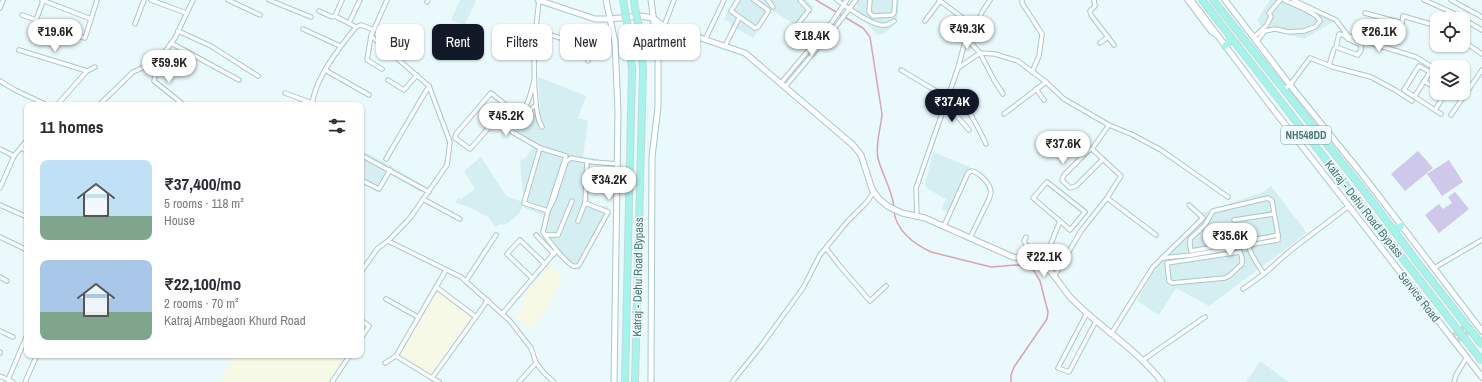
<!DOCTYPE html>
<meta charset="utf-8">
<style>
body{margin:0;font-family:"Archivo Narrow",sans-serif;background:#f7f7f7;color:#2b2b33;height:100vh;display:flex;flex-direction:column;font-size:15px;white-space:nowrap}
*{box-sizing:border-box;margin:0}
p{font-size:13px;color:#7c7c81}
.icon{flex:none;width:22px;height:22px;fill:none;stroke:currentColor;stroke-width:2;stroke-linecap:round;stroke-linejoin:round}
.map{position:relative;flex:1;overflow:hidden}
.sheet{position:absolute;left:24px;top:102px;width:340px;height:256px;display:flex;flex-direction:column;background:#fff;border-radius:8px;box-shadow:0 1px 3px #0004}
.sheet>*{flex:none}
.guide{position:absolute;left:376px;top:24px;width:380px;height:36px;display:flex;gap:8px}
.tools{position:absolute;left:1430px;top:12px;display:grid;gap:8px}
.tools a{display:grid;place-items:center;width:40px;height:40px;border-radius:8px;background:#fff;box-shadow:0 1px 3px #0004;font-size:20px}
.price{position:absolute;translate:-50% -34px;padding:0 9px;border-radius:14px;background:#fff;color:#222;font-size:13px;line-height:26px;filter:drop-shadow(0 1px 2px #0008)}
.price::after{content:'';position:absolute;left:50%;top:24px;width:12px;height:9px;margin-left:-6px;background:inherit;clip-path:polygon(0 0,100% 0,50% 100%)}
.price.on{background:#111827;color:#fff}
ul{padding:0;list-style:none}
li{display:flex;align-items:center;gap:12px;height:100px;padding:0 16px}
li span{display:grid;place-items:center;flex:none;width:112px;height:80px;border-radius:8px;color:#555}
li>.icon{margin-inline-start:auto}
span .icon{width:48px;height:48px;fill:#fffc;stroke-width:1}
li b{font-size:17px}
h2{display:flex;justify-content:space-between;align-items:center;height:48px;padding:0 16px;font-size:17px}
.tag{padding:0 14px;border-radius:8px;background:#fff;box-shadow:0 1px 3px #0004;font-size:14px;line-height:36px}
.tag.on{background:#111827;color:#fff}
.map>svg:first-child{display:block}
</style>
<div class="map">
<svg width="1482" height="382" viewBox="0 0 1482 382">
<rect width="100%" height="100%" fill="#eaf9fc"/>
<g fill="#d5eef1">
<path d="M460 0H476L465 25 451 20Z"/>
<path d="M735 0H806L814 7 798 27 772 10 753 38 730 25 731 23 724 19Z"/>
<path d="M850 0H899L898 17 892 27 885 33 878 35 866 23 851 13 858 6Z"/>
<path d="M1270 0H1291L1335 21 1303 39 1279 31 1268 32 1263 29 1257 20Z"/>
<path d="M538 77 586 96 578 118 588 121 583 157 599 159V165H590L589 198 593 204 598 206H607L611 213 579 271 562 259 541 231 543 215 524 208 520 160 525 159 533 147 517 132V126L540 108Z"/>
<path d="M361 150 386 163 424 186 420 192 389 173 379 193 361 183Z"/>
<path d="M933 152 970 167 948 212 942 209 946 199 928 189 925 185Z"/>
<path d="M481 157 506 196 520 201 523 205 519 214 505 225 501 224 495 226 488 217 469 207 456 203 457 198 461 199 475 189 464 171Z"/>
<path d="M1271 186 1307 233 1209 306 1176 288 1159 315 1137 301 1152 274 1147 271 1153 263 1193 224 1202 213 1263 192Z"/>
<path d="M1260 361 1289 382H1246Z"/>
</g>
<g fill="#f5f9e6">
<path d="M550 264 562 278 546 311 531 329 515 317 519 311V309L524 301V296Z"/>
<path d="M438 287 474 313 428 380 396 358Z"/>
<path d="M233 355H346L329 382H220Z"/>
</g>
<g fill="#cec8eb">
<path d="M1418 151 1433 168 1405 191 1391 174Z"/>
<path d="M1449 160 1463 182 1442 196 1427 174Z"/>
<path d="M1455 192 1469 209 1439 233 1425 215 1439 204 1443 209 1452 203 1448 197Z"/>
</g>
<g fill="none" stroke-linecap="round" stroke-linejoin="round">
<g stroke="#d8a4b1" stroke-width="1.5">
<path d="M816 0 863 28 870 37 882 114C881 128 875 144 878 158 882 175 892 189 894 207"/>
<path d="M894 210C895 230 914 244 931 252L991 267 1016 265 1028 266 1034 271 1040 281 1048 312 1047 319 1014 367 1011 375V382"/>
</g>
<g stroke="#c3d9da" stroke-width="5" stroke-dasharray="5 2.5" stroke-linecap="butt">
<path d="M1454 335 1468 324"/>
<path d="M1458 340 1472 329"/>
</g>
<g stroke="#a9c8ca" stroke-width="5.5">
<g id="street">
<path d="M42 0 91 19"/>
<path d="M151 0 186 13"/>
<path d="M228 0 260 15"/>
<path d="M269 0 311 17"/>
<path d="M342 0 335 16 356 27"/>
<path d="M539 0C535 36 532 67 536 103 537 112 537 119 542 127"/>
<path d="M738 0 731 11 755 28 758 27 768 12V10L754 0"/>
<path d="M768 0 773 7"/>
<path d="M837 0C847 7 873 27 885 25 888 25 891 23 894 21"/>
<path d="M870 0 869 12 873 16 892 15 894 13 895 0"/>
<path d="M939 0 964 19 966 38 980 53 994 80 1003 94"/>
<path d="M1022 0V3L1042 34 1039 56 1032 72"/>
<path d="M1094 0 1095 6 1090 11 1091 15 1114 45"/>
<path d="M1187 0 1211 32 1216 35"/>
<path d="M1293 0 1336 20 1348 36 1416 57 1437 70"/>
<path d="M1424 0 1451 12 1482 30"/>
<path d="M1451 0 1482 17"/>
<path d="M427 2 428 0"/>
<path d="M0 8 3 0"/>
<path d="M319 11 332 17 335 16"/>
<path d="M1365 13 1402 23 1403 16 1437 26"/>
<path d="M22 15 36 20 43 1"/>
<path d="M925 21 940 1"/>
<path d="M349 23 360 0"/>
<path d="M135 24 144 0"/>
<path d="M798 24 809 10 800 0"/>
<path d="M664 26 674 0"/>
<path d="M53 29 85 38 97 0"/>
<path d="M303 29 340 46"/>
<path d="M178 31 211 46 258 76"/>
<path d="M536 31 575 42 571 54"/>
<path d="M371 36 367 60 382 69"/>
<path d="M1345 36 1348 39 1361 45V50L1358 55 1336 47 1339 34 1344 35 1345 33"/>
<path d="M1254 37 1266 26 1271 17 1269 13 1280 0"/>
<path d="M705 40 724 0"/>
<path d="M1257 41 1265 31 1275 29 1289 32 1304 31 1315 27 1320 21C1317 12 1294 5 1284 0"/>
<path d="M1463 41 1482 54"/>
<path d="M575 42 580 31 595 36 588 61"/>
<path d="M171 43 239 80"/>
<path d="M1100 43 1108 37"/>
<path d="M725 46 739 18"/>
<path d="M19 50 87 71"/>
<path d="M158 61 154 81 184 105"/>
<path d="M1329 65 1334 49"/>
<path d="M958 68 980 53 995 54 1018 61 1046 82 1064 99 1109 125 1131 134 1161 150 1228 197"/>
<path d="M325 70 369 95"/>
<path d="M901 70 948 98"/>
<path d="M1430 72 1419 66 1404 90 1441 114"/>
<path d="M388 80 404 90 417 75"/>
<path d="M0 81 15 90 47 105"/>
<path d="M1424 81 1437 89"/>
<path d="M781 83 832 22 847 0"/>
<path d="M1463 86 1468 90"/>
<path d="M785 87 837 25 856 0"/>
<path d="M1036 89 1044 100"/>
<path d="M1284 89 1290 85 1310 58 1333 67 1371 77 1395 90 1412 101"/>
<path d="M285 93 312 103"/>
<path d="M949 93C969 107 976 123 986 144"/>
<path d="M1415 96 1430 72"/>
<path d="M57 105 87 71 95 67"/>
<path d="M99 105 133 72 158 61 175 38 193 0"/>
<path d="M312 105C315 78 339 48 356 27L361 25 374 30"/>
<path d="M536 105 509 127 512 132 540 148"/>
<path d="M945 106 956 115 969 130"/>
<path d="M507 107 470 149 455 138 456 134 491 93 516 113C528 112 531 91 534 81"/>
<path d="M1435 110 1445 94 1443 93"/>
<path d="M1004 114 1046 82"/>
<path d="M1451 115 1482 70"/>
<path d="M21 148 27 151"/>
<path d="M540 148 566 156 548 211 524 203Z"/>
<path d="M0 149 14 156"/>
<path d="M1092 149 1109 125"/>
<path d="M361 155 429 192"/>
<path d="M386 159 429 86"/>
<path d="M1103 159 1076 186 1070 188 1062 180 1064 175 1088 151 1092 149 1121 176 1107 198"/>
<path d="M361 180 379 189 390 170"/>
<path d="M0 188 14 156 27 140"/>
<path d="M423 199 460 219"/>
<path d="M585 203 587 161"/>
<path d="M0 205 27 217"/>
<path d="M917 217 916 188 958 68 966 38 977 24 982 12 990 0"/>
<path d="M1234 220 1273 214"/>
<path d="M578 221 585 203 608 212 607 214 579 265C577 266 576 267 573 266 564 261 548 240 543 232L548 211 554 199 566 162 571 158 593 162 618 164"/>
<path d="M944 226 968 173 971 171C979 172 991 184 991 193 991 193 989 199 989 199L970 238"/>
<path d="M536 235 554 254"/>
<path d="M545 235H558L572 201"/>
<path d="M0 237 27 250"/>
<path d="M1026 237 1024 241 1026 245 1033 249 1031 260"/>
<path d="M388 241 461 277 510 321 531 348 536 363 544 373 554 382"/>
<path d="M1247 241 1191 251 1190 245V239L1205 225 1213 211 1268 198 1272 201 1278 235 1247 241C1249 252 1257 264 1264 274"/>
<path d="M826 248 839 265 870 301 886 286"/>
<path d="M1240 252 1242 258V264L1229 276 1225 278 1172 283 1169 281 1167 263Z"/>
<path d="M1162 258 1192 255 1278 240V235"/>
<path d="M1042 266 1060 221 1033 198 1047 182 1085 212 1070 230 1060 221"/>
<path d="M1434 268 1482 240"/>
<path d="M361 272 378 248 388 241 410 218 447 165 450 142 429 86 371 36 387 0"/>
<path d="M0 277 7 281"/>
<path d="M1054 277 1081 231 1107 198 1156 235"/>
<path d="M532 278 507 254 520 240 545 264"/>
<path d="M466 281 496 235"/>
<path d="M436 287 476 317"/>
<path d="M1243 289 1264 274 1291 250 1349 206"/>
<path d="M386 299 418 317"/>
<path d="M1087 313 1058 368 1069 372 1096 321"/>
<path d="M502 314 555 252"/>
<path d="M361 320 369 326 361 338"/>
<path d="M0 331 13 337"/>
<path d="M1111 334 1153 267 1203 218 1189 205"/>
<path d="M0 353V352"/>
<path d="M396 356 432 378"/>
<path d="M1143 360 1205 317"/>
<path d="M385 363 396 356 446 270"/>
<path d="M0 376 13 382"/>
<path d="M8 380 27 335"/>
<path d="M25 382 37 355"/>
<path d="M332 382 350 355"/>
<path d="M439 382 432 378 488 300"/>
<path d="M519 382 536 363"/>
<path d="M732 382 761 346 803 288 820 255 847 222 866 203 874 192"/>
<path d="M1454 382 1456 375 1467 357"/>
</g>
</g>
<g stroke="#a6c9cb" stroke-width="7">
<g id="secondary">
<path d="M538 0 595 19H610L640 16 653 18 662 25 745 53 853 145 861 155 872 189 879 199 889 207 902 213 925 218 1013 257C1024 258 1037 260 1047 268 1057 277 1063 290 1072 299 1100 328 1137 349 1162 382"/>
<path d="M606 0 615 42 618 111 614 382"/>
<path d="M1191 0 1266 100 1482 377"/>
<path d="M1225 0 1290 85 1365 178 1482 331"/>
<path d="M651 382 652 157 658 107V54L651 0"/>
</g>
</g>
<g stroke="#cad6d6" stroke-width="8">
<g id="highway">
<path d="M623 0 625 11"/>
<path d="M634 0 635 8"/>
<path d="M1202 0 1411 269"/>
<path d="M1213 0 1365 192 1418 263"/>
<path d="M1225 46 1232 39"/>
<path d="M1394 231 1401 226"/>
<path d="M625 382 632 69 628 29"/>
<path d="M635 382 643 69 639 28"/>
</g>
</g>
<use href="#street" stroke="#fff" stroke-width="3.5"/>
<use href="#secondary" stroke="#fff" stroke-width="5"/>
<use href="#highway" stroke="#a2f5ea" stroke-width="6"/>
<g stroke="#cad6d6" stroke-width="8" stroke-linecap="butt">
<g id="highway-bridge">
<path d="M635 8 639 28"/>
<path d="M625 11 628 29"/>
<path d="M1418 263 1482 345"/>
<path d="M1411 269 1482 361"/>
</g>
</g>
<use href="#highway-bridge" stroke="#a2f5ea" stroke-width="6"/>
</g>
<g text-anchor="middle" stroke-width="3" stroke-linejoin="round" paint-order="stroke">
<rect fill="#f1fcff" stroke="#7ea09f" stroke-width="1" x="1281" y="126" width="50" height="18" rx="3"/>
<g font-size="11" font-weight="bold" fill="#4d7876">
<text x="1306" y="139">NH548DD</text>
</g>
<g font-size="12" fill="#4d7876" stroke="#f1fcff">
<text transform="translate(1364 209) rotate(52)" y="4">Katraj - Dehu Road Bypass</text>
<text transform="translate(638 277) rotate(-89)" y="4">Katraj - Dehu Road Bypass</text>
<text transform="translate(1419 297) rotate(52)" y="4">Service Road</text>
</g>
</g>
</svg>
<div class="tools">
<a><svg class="icon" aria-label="locate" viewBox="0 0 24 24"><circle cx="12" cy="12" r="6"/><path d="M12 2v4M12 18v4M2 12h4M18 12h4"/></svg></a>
<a><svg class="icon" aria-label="layers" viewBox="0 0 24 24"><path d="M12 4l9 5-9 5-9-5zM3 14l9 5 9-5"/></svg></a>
</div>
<b class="price" style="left:967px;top:50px">₹49.3K</b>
<b class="price" style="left:55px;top:53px">₹19.6K</b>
<b class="price" style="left:1379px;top:53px">₹26.1K</b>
<b class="price" style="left:812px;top:57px">₹18.4K</b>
<b class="price" style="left:169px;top:84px">₹59.9K</b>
<b class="price on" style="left:952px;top:123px">₹37.4K</b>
<b class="price" style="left:506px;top:137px">₹45.2K</b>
<b class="price" style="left:1063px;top:165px">₹37.6K</b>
<b class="price" style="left:609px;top:201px">₹34.2K</b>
<b class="price" style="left:1230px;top:257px">₹35.6K</b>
<b class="price" style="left:1044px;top:278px">₹22.1K</b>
<div class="guide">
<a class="tag">Buy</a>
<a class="tag on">Rent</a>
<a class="tag">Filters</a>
<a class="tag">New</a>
<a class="tag">Apartment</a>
</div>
<section class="sheet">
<h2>11 homes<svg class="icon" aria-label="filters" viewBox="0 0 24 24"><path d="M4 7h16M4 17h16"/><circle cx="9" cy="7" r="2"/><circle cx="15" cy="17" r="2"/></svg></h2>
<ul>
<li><span style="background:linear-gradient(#bfe0f5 70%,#7fa58c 0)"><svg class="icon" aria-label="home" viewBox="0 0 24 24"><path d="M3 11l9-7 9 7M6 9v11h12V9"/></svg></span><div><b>₹37,400/mo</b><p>5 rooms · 118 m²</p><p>House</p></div></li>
<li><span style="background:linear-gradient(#a9c7e8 65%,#7fa58c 0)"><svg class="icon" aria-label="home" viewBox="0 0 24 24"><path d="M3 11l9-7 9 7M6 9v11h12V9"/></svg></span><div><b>₹22,100/mo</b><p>2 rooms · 70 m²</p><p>Katraj Ambegaon Khurd Road</p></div></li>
</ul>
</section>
</div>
